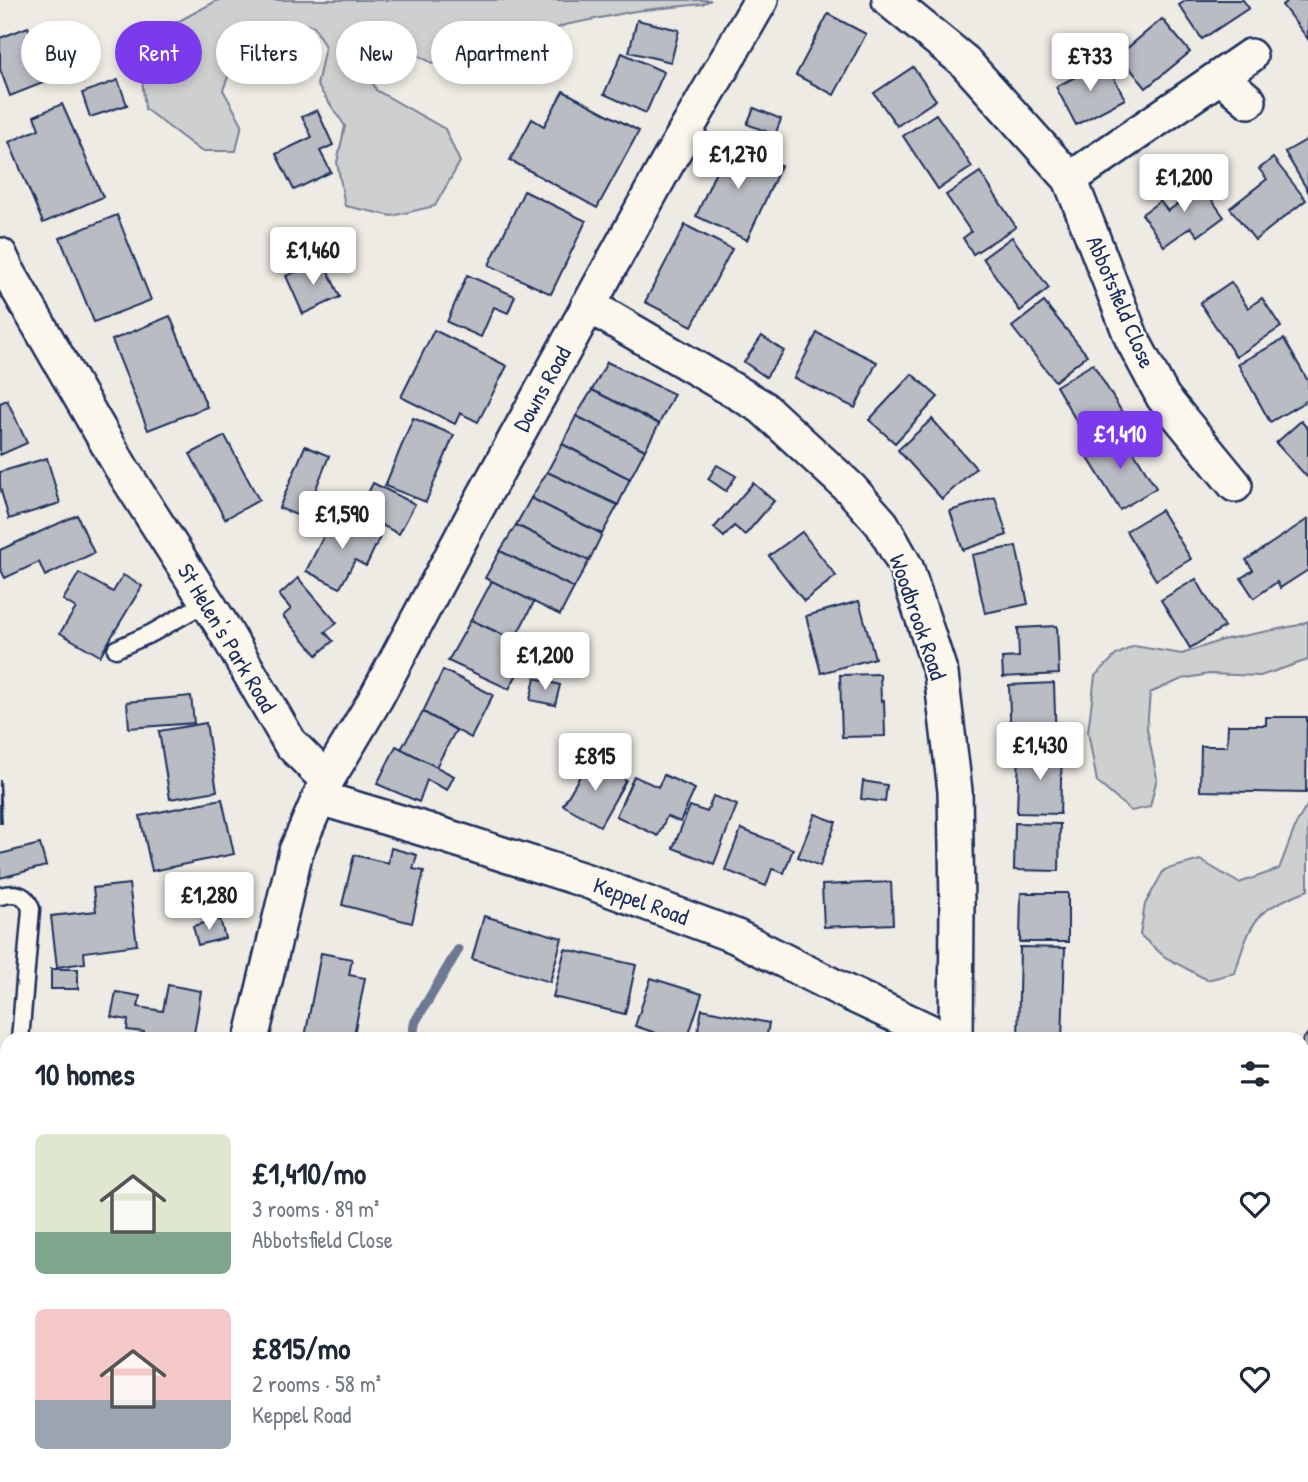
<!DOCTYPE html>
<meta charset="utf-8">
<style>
body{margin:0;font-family:"Patrick Hand",sans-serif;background:#f2f2f3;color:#1f2937;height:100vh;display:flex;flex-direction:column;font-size:26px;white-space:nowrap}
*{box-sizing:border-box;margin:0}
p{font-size:23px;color:#747a83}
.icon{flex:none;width:38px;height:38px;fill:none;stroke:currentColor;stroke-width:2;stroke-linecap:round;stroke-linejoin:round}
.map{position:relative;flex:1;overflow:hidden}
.side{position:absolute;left:0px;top:1032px;width:1309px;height:450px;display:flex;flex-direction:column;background:#fff;border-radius:21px 21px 0 0;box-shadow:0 4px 10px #0003}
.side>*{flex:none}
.hud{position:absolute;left:21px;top:21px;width:700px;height:63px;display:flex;gap:14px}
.price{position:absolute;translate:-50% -60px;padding:0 16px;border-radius:7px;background:#fff;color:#222;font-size:23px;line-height:46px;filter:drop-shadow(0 2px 4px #0008)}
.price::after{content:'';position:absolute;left:50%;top:42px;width:21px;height:16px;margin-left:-10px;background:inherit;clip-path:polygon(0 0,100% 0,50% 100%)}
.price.on{background:#7c3aed;color:#fff}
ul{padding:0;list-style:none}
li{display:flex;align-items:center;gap:21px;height:175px;padding:0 35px}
li span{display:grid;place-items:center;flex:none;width:196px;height:140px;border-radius:10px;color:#555}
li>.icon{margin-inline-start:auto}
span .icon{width:84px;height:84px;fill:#fffc;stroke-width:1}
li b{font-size:30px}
h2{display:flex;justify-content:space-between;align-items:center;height:84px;padding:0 35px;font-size:30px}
.tag{padding:0 24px;border-radius:32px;background:#fff;box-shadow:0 4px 10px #0003;font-size:24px;line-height:63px}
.tag.on{background:#7c3aed;color:#fff}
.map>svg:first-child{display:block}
</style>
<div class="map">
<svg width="1308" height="1482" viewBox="0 0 1308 1482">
<rect width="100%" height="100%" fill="#eeebe4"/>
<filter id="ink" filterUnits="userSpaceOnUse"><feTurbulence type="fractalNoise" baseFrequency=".0143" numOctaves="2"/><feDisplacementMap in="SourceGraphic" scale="14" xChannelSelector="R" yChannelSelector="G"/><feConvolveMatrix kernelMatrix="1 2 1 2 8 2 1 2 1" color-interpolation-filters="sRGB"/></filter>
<g filter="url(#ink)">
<g fill="#cecfcf" stroke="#747f96" stroke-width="2">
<path d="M218 0H711L702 4 635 11 565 25 508 49 432 63 379 34 363 60 376 90 445 129 460 162 435 206 392 216 345 206 337 162 345 126 317 85 325 47 314 26 285 21 239 48 223 90 242 124 236 151H201L145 109 141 67 177 22Z"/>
<path d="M1308 621V660L1260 676 1209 674 1182 679 1150 693 1147 729 1157 778 1150 807 1131 811 1097 782 1088 732 1095 676 1116 655 1134 646 1182 654 1222 640 1299 625Z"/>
<path d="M1308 804V890C1295 895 1268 906 1259 917 1246 933 1241 954 1235 973L1207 980 1165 957 1140 935 1145 904 1164 870 1200 860 1239 883 1279 869 1297 822Z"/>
</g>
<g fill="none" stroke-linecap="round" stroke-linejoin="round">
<path stroke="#6d7892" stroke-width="10" d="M412 1040 415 1022 458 950"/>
</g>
<g fill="#b9bcc3" stroke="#1b2f5e" stroke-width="2">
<path d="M1187 0H1243L1249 8 1202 39 1179 5Z"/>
<path d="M1289 0H1308V39L1282 5Z"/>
<path d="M828 14 866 34 834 95 796 75Z"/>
<path d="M1162 19 1190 52 1146 88 1119 55Z"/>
<path d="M637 20 679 30 671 62 629 52Z"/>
<path d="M28 27 48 81 10 96 0 69V38Z"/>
<path d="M306 32 316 55 264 79 253 56Z"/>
<path d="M622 53 664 72 646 113 604 94Z"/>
<path d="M1105 61 1125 99 1076 125 1056 87Z"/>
<path d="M913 67 936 100 897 126 874 93Z"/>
<path d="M118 80 127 105 90 117 82 93Z"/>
<path d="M563 91 639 131 597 208 510 160 532 119 544 126Z"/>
<path d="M62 104 103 197 43 223 9 142 39 129 34 116Z"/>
<path d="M754 108 781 119 775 135 747 124Z"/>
<path d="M317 110 333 145 320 151 331 172 294 190 276 154 312 137 302 117Z"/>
<path d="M936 114 972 167 938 189 903 136Z"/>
<path d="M1308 139V191L1285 152Z"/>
<path d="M729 142 781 166 747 240 696 216Z"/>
<path d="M1273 158 1306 200 1255 240 1230 208 1267 179 1259 169Z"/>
<path d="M980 172 1016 227 973 254 963 238 971 232 946 195Z"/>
<path d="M1194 175 1224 217 1198 236 1191 227 1164 246 1142 214 1160 201 1168 211 1187 197 1179 185Z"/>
<path d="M524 191 586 221 551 294 489 265Z"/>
<path d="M117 215 151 300 94 322 60 238Z"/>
<path d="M685 225 732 249 692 326 645 302Z"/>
<path d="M1012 237 1049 288 1020 311 983 258Z"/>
<path d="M323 260 340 297 303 314 286 276Z"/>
<path d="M467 275 515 296 508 313 494 307 481 337 447 322Z"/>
<path d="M1231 282 1248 308 1262 298 1281 327 1236 357 1200 303Z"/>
<path d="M1044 302 1087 355 1055 381 1012 327Z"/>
<path d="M170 316 207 407 148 430 112 340Z"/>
<path d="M434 330 507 366 478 422 460 413 455 424 401 397Z"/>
<path d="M817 333 877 362 855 408 794 378Z"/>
<path d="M762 336 784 351 766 377 744 362Z"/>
<path d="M1284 339 1308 381V400L1270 422 1238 364Z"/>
<path d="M607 362 674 394 659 424 592 390Z"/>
<path d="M1093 364 1126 419 1088 441 1056 386Z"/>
<path d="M912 374 938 397 895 443 869 420Z"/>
<path d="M592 390 659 424 645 450 576 416Z"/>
<path d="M7 400 27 443 0 455V403Z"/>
<path d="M576 416 645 450 630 479 562 444Z"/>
<path d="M413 418 454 435 426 502 385 486Z"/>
<path d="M932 419 976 468 942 499 898 450Z"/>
<path d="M1301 421 1308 429V478L1276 443Z"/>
<path d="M1121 431 1156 488 1120 510 1085 453Z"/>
<path d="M225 436 259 500 225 519 190 454Z"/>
<path d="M562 444 630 479 618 505 547 472Z"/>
<path d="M305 446 329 456 304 518 279 508Z"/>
<path d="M47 458 60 503 9 519 0 487V472Z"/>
<path d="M717 465 736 476 726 491 708 479Z"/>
<path d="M547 472 618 505 602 534 531 498Z"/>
<path d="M373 483 415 504 399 534 358 513Z"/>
<path d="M753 483 774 501 745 535 734 526 724 537 714 528Z"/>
<path d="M995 497 1007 535 963 550 950 511Z"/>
<path d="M531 498 602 534 589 561 516 525Z"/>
<path d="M1161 510 1191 559 1156 580 1126 531Z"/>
<path d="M335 514 380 537 366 566 355 560 340 588 306 571Z"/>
<path d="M77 515 94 553 45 576 39 562 5 578 0 568V550Z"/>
<path d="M1308 519V570L1280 588 1277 582 1254 598 1241 578 1253 570 1246 560Z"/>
<path d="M516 525 589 561 574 588 500 551Z"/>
<path d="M802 532 836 576 804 601 769 556Z"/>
<path d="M1016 546 1028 604 985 613 972 555Z"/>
<path d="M500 551 574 588 560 615 485 578Z"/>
<path d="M79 573 113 592 123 575 142 586 100 656 60 633 76 608 63 600Z"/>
<path d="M298 578 337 623 325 632 333 641 317 655 283 616 291 609 279 595Z"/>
<path d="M1196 579 1224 627 1190 648 1161 600Z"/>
<path d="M492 581 534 602 514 640 471 620Z"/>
<path d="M859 601 875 658 821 673 806 616Z"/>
<path d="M471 620 514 640 503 660 520 669 509 689 448 661Z"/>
<path d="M1057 626 1059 674 1003 677 1002 658 1019 657 1018 628Z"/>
<path d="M443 670 493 695 471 738 423 712Z"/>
<path d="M880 674 881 701 884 700 885 736 842 737 840 675Z"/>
<path d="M535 678 560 685 555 705 530 700Z"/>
<path d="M1054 683 1056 745 1011 746 1009 685Z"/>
<path d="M191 696 194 723 129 728 127 702Z"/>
<path d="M423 712 456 730 436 767 401 749Z"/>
<path d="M1266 717H1307L1306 793 1200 791 1201 746H1227L1228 725H1266Z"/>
<path d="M206 723 217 791 170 799 159 731Z"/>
<path d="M396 746 454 776 447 790 427 780 419 802 377 784Z"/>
<path d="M1019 750 1062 751 1060 814 1017 813Z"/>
<path d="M590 759 626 780 600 826 563 805Z"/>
<path d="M664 775 695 789 680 822 667 816 658 836 616 816 634 776 658 787Z"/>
<path d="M0 780 2 823H0Z"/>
<path d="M863 781 887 785 885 802 861 799Z"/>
<path d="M713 796 737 805 714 864 673 848 690 806 707 812Z"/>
<path d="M222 799 234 854 152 871 140 816Z"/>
<path d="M815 814 836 822 820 866 798 857Z"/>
<path d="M1015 823 1060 824 1059 871 1014 870Z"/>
<path d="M741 829 793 849 784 873 772 869 766 886 725 870Z"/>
<path d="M40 844 46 866 0 878V854Z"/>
<path d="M391 848 417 855 413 869 424 871 412 923 342 905 354 855 388 863Z"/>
<path d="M891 882 893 924 824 927 822 885Z"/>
<path d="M129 884 137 945 84 952 85 963 57 967 51 916 96 911 93 888Z"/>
<path d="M1021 893H1068V942H1020Z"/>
<path d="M484 916 562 938 550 982 472 959Z"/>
<path d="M220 919 225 938 198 945 193 926Z"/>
<path d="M1020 947 1065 948 1062 1040H1018Z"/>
<path d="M565 949 636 965 625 1014 553 997Z"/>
<path d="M321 953 352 959 349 975 365 978 353 1040H317L305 1037Z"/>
<rect x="51" y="969" width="27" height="20"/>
<path d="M651 978 702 994 687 1040H677L635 1026Z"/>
<path d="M168 985 201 991 193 1040H143L144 1032 127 1030 128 1020 111 1017 116 992 140 996 138 1007 163 1011Z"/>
<path d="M702 1009 769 1023 766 1040H696Z"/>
<path d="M1308 1033V1090L1302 1086V1041Z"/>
<path d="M1302 1090 1308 1093V1109L1302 1121Z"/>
<path d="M12 1475H118L119 1482H0V1477Z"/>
<path d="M242 1475H301L300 1482H242Z"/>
<path d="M440 1475H510L509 1482H440Z"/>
<path d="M997 1475H1051L1050 1482H1000L996 1481Z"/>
<rect x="1059" y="1475" width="54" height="7"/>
<path d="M1126 1475H1182L1181 1482H1125Z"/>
<path d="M1196 1475H1197L1239 1482H1194Z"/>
</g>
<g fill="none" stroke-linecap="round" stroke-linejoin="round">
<g stroke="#1b2f5e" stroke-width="21">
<g id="lane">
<path d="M116 649 152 633 207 602"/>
<path d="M0 896C15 892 26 893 31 909L20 1040"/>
<path d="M0 1408 7 1407"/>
<path d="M0 1452 7 1447"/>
</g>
</g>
<g stroke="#1b2f5e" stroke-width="38">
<g id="street">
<path d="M889 0 964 61 1070 179 1132 339 1163 397 1235 485"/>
<path d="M1221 77 1249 101"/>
<path d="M1070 179 1250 56"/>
<path d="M0 255 7 270 122 469 221 624 290 743 327 780"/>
<path d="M588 305 762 407 851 489 882 524 906 567 941 674 955 791 957 904 956 1040"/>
<path d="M320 798 427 830 587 881 735 936 844 991 948 1040"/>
<path d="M251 1040 296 851 327 780 376 698 475 512 665 167 761 0"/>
<path d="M0 1107 7 1109"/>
<path d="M1302 1414H1308"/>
<path d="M190 1482V1475"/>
</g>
</g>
<use href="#lane" stroke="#fbf7ec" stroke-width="16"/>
<use href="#street" stroke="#fbf7ec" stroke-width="33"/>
</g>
</g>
<g text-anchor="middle" stroke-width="5" stroke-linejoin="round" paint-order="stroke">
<g font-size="23" fill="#1b2f5e" stroke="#fbf7ec">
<text transform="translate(1121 302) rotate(67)" y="8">Abbotsfield Close</text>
<text transform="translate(542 389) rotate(-61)" y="8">Downs Road</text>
<text transform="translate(918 617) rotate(71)" y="8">Woodbrook Road</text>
<text transform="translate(227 638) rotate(59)" y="8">St Helen's Park Road</text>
<text transform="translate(641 901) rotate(20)" y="8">Keppel Road</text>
</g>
</g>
</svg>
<b class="price" style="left:1090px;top:93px">£733</b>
<b class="price" style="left:738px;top:191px">£1,270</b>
<b class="price" style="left:1184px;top:214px">£1,200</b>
<b class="price" style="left:313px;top:287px">£1,460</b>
<b class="price on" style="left:1120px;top:471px">£1,410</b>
<b class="price" style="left:342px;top:551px">£1,590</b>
<b class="price" style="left:545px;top:692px">£1,200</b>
<b class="price" style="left:1040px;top:782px">£1,430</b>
<b class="price" style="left:595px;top:793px">£815</b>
<b class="price" style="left:209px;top:932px">£1,280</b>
<div class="hud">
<a class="tag">Buy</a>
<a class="tag on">Rent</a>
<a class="tag">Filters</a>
<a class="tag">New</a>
<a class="tag">Apartment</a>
</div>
<section class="side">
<h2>10 homes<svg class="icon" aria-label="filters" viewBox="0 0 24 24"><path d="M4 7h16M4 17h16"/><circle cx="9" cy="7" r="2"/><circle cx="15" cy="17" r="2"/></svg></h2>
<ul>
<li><span style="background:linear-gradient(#dfe7d0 70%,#7fa58c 0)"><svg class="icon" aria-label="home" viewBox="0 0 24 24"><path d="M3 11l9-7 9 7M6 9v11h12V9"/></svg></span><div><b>£1,410/mo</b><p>3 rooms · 89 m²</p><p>Abbotsfield Close</p></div><svg class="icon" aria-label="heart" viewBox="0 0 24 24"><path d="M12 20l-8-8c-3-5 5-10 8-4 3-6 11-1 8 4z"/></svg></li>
<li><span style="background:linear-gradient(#f6c9c9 65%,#9aa5b1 0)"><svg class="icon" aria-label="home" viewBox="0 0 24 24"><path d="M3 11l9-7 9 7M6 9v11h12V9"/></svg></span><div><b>£815/mo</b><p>2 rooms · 58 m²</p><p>Keppel Road</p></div><svg class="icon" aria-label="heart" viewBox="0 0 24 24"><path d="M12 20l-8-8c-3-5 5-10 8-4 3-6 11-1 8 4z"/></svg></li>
</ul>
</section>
</div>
